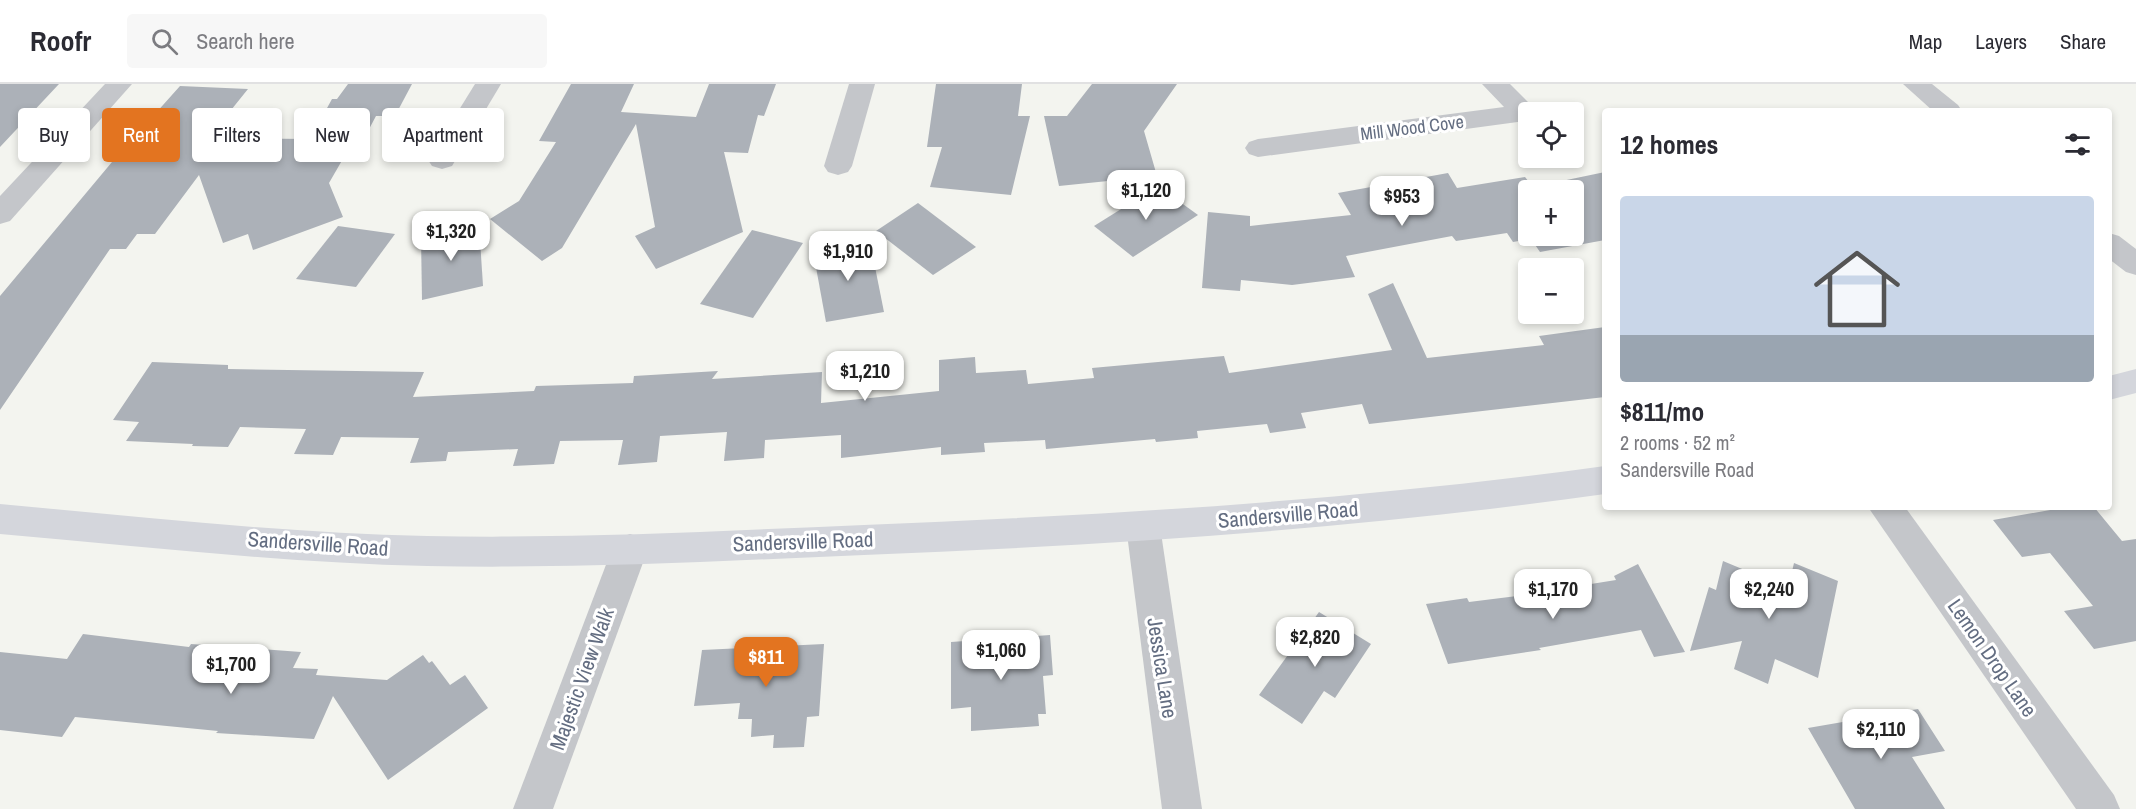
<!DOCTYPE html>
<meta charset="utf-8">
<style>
body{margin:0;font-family:"Archivo Narrow",sans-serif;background:#f7f7f7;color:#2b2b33;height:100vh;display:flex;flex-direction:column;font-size:22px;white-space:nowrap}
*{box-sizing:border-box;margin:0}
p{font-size:20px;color:#7c7c81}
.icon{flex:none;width:33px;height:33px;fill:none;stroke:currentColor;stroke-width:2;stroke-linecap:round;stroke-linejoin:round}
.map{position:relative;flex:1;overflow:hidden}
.side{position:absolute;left:1602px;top:24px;width:510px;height:402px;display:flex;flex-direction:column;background:#fff;border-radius:6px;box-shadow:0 3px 9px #0003}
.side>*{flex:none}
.hud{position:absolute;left:18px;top:24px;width:570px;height:54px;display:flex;gap:12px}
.tools{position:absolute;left:1518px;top:18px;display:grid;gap:12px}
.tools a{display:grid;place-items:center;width:66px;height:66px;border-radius:6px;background:#fff;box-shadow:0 3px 9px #0003;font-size:30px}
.price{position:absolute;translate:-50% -51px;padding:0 14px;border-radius:12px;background:#fff;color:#222;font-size:20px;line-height:39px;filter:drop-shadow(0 2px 3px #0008)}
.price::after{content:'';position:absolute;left:50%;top:36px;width:18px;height:14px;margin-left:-9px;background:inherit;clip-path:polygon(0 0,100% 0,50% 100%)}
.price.selected{background:#e37420;color:#fff}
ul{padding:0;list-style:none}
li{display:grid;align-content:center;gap:12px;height:318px;padding:0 18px}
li+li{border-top:2px solid #e1e1e2}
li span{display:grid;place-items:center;height:186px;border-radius:6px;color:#555}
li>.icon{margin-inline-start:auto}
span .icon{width:108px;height:108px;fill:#fffc;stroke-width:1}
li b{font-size:26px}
h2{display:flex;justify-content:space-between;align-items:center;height:72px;padding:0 18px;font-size:26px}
.pill{padding:0 21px;border-radius:6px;background:#fff;box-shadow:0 3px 9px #0003;font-size:21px;line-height:54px}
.pill.selected{background:#e37420;color:#fff}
header{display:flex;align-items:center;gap:36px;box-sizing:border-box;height:84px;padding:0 30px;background:#fff;border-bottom:2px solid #e1e1e2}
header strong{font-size:28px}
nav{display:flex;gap:33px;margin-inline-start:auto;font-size:21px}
.search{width:420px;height:54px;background:#f7f7f7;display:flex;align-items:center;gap:15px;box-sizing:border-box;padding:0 21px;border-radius:6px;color:#7c7c81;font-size:22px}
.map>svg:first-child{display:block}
</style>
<header>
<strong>Roofr</strong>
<div class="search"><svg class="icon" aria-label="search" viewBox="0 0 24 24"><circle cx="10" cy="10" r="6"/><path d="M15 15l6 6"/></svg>Search here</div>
<nav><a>Map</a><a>Layers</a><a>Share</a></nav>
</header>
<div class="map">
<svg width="2136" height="725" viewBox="0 0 2136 725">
<rect width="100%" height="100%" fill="#f3f4ef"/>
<g fill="#acb1b8" fill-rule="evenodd">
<path d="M0 0H59L0 63Z"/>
<path d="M348 0H412L395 32H376L368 47H359L329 99 343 133 253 166 248 150 223 159 199 91 155 150H137L126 165H110L0 326V212L112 78 180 2 248 5 219 41 224 42 215 54 310 55 332 15H337Z"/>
<path d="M571 0H634L621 28 696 33 709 0H776L764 32 758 31 748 69 724 68 743 148 656 185 635 152 655 143 636 40 562 164 542 177 490 135 519 117 556 58 539 57Z"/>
<path d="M936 0H1022L1018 32H1030L1011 111 930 103 942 63H927Z"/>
<path d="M1092 0H1177L1144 47 1157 92 1059 102 1044 32H1067Z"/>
<path d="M1605 88V156L1540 168 1531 155 1513 158 1507 149 1456 157 1452 152 1346 172 1355 193 1292 201 1241 196 1240 207 1202 204 1208 128 1250 132V142L1351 131 1338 109 1448 89 1457 104 1525 93 1533 103ZM1528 106H1574V152H1528Z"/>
<path d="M1158 102 1198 131 1133 173 1094 142Z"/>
<path d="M918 119 976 163 933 191 876 147Z"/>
<path d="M479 140 483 202 422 216 421 153Z"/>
<path d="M338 142 395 150 356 203 296 195Z"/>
<path d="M752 146 803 159 753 234 700 220Z"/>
<path d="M870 158 884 228 826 238 813 167Z"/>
<path d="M1393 199 1427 274 1544 261 1539 252 1605 243V313L1369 340 1362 320 1301 329 1306 344 1270 349 1267 340 1197 347 1198 354 1156 358 1155 355 1046 365 1045 356 984 359 985 368 941 371V363L841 374V351L765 356 764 374 724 377 727 348 660 352 657 378 618 381 623 356 560 357 554 380 513 382 518 365 448 368 446 377 410 379 419 354 341 353 333 371 294 370 306 345 240 343 228 363 192 362 193 360 126 357 139 338 113 336 152 278 228 281V285L424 288 413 313 534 307 536 302 633 299 634 292 718 287 712 295 822 288 821 319 939 307V276L975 273 976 289 1026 286 1028 300 1094 294 1092 284 1224 272 1229 289 1392 266 1368 210Z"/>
<path d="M2067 423H2094L2122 457 2136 455V557L2094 565 2064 527 2093 522 2050 469 2022 473 1993 436Z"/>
<path d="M1723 477 1788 504 1794 479 1838 497 1818 594 1775 575 1768 600 1734 585 1742 557 1690 567 1709 503 1716 506Z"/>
<path d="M1638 480 1685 568 1654 573 1641 546 1539 564 1541 566 1448 580 1426 520 1467 514 1469 518 1517 512 1616 496 1614 492Z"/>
<path d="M1319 528 1371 560 1335 614 1324 607 1302 640 1259 611Z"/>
<path d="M83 550 189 563 191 560 301 568 293 584 318 585 316 591 387 596 423 571 429 579 432 577 450 601 465 591 488 624 388 696 333 612 314 655 216 649 218 647 75 633 62 653 0 646V568L67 575Z"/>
<path d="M1050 551 1053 591 1043 592 1046 630H1038L1039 642 971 647V623L951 625V558Z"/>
<path d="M824 560 819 632 807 633 804 663 773 664 774 651 751 653 752 635H738L740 619 694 622 702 566Z"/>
<path d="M1918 625 1945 667 1912 673 1945 725H1855L1808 644Z"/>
</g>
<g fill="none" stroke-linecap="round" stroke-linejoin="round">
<g fill="#c4c6ca" fill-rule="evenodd">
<path d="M105 0H132L10 137 0 140V112Z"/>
<path d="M475 0H501L452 82 442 85 432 82 428 76Z"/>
<path d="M849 0H875L852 82 848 88 838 91 828 88 824 82Z"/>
<path d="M1482 0H1510L1538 28H1528V36L1525 37 1258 73 1249 70 1245 64 1249 58 1258 55 1504 23Z"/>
<path d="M1903 0H1932L1958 21 1962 27H1933Z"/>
<path d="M2109 149 2119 152 2136 165V191L2126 188 2109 175Z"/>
<path d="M1868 423H1905L2114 711 2120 725H2076Z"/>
<path d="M1143 427 1155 432 1160 442 1202 725H1162L1126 442 1131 432Z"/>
<path d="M630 450 642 454 648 465 553 725H513L612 465 618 454Z"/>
</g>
<g fill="#d4d6dc" fill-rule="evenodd">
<path d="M2136 285V309L2109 316V292Z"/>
<path d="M1605 382V410C1359 445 1112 461 864 471 719 477 573 485 427 482 284 479 142 462 0 450V420C142 433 284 449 427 452 573 455 718 447 864 441 1112 431 1359 416 1605 382Z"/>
</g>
</g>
<g text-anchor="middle" stroke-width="6" stroke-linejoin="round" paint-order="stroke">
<g font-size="18" fill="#636d81" stroke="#fff">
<text transform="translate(1412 44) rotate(-7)" y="6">Mill Wood Cove</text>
</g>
<g font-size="21" fill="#636d81" stroke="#fff">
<text transform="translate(1288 431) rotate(-5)" y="7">Sandersville Road</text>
<text transform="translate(803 458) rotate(-2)" y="7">Sandersville Road</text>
<text transform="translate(318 460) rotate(4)" y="7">Sandersville Road</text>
<text transform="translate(1992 574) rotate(55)" y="7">Lemon Drop Lane</text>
<text transform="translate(1162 584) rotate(81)" y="7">Jessica Lane</text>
<text transform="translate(582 595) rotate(-70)" y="7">Majestic View Walk</text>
</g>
</g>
</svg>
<div class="tools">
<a><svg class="icon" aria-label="locate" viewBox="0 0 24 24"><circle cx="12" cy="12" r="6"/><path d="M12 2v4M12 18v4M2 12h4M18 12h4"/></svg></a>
<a>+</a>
<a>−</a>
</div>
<b class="price" style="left:1146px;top:137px">$1,120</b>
<b class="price" style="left:1402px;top:143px">$953</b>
<b class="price" style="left:451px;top:178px">$1,320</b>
<b class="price" style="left:848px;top:198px">$1,910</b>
<b class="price" style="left:865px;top:318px">$1,210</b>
<b class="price" style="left:1553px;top:536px">$1,170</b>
<b class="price" style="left:1769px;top:536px">$2,240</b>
<b class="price" style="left:1315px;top:584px">$2,820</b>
<b class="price" style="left:1001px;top:597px">$1,060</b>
<b class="price selected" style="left:766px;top:604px">$811</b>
<b class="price" style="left:231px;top:611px">$1,700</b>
<b class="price" style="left:1881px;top:676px">$2,110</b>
<div class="hud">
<a class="pill">Buy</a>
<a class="pill selected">Rent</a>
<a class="pill">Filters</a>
<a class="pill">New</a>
<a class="pill">Apartment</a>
</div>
<section class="side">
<h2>12 homes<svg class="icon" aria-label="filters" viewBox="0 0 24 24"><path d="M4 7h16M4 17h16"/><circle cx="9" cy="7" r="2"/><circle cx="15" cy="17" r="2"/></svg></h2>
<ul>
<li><span style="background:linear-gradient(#c9d6e8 75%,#9aa5b1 0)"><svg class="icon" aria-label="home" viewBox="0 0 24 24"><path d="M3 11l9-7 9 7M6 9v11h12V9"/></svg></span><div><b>$811/mo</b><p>2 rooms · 52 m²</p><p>Sandersville Road</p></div></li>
</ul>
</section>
</div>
